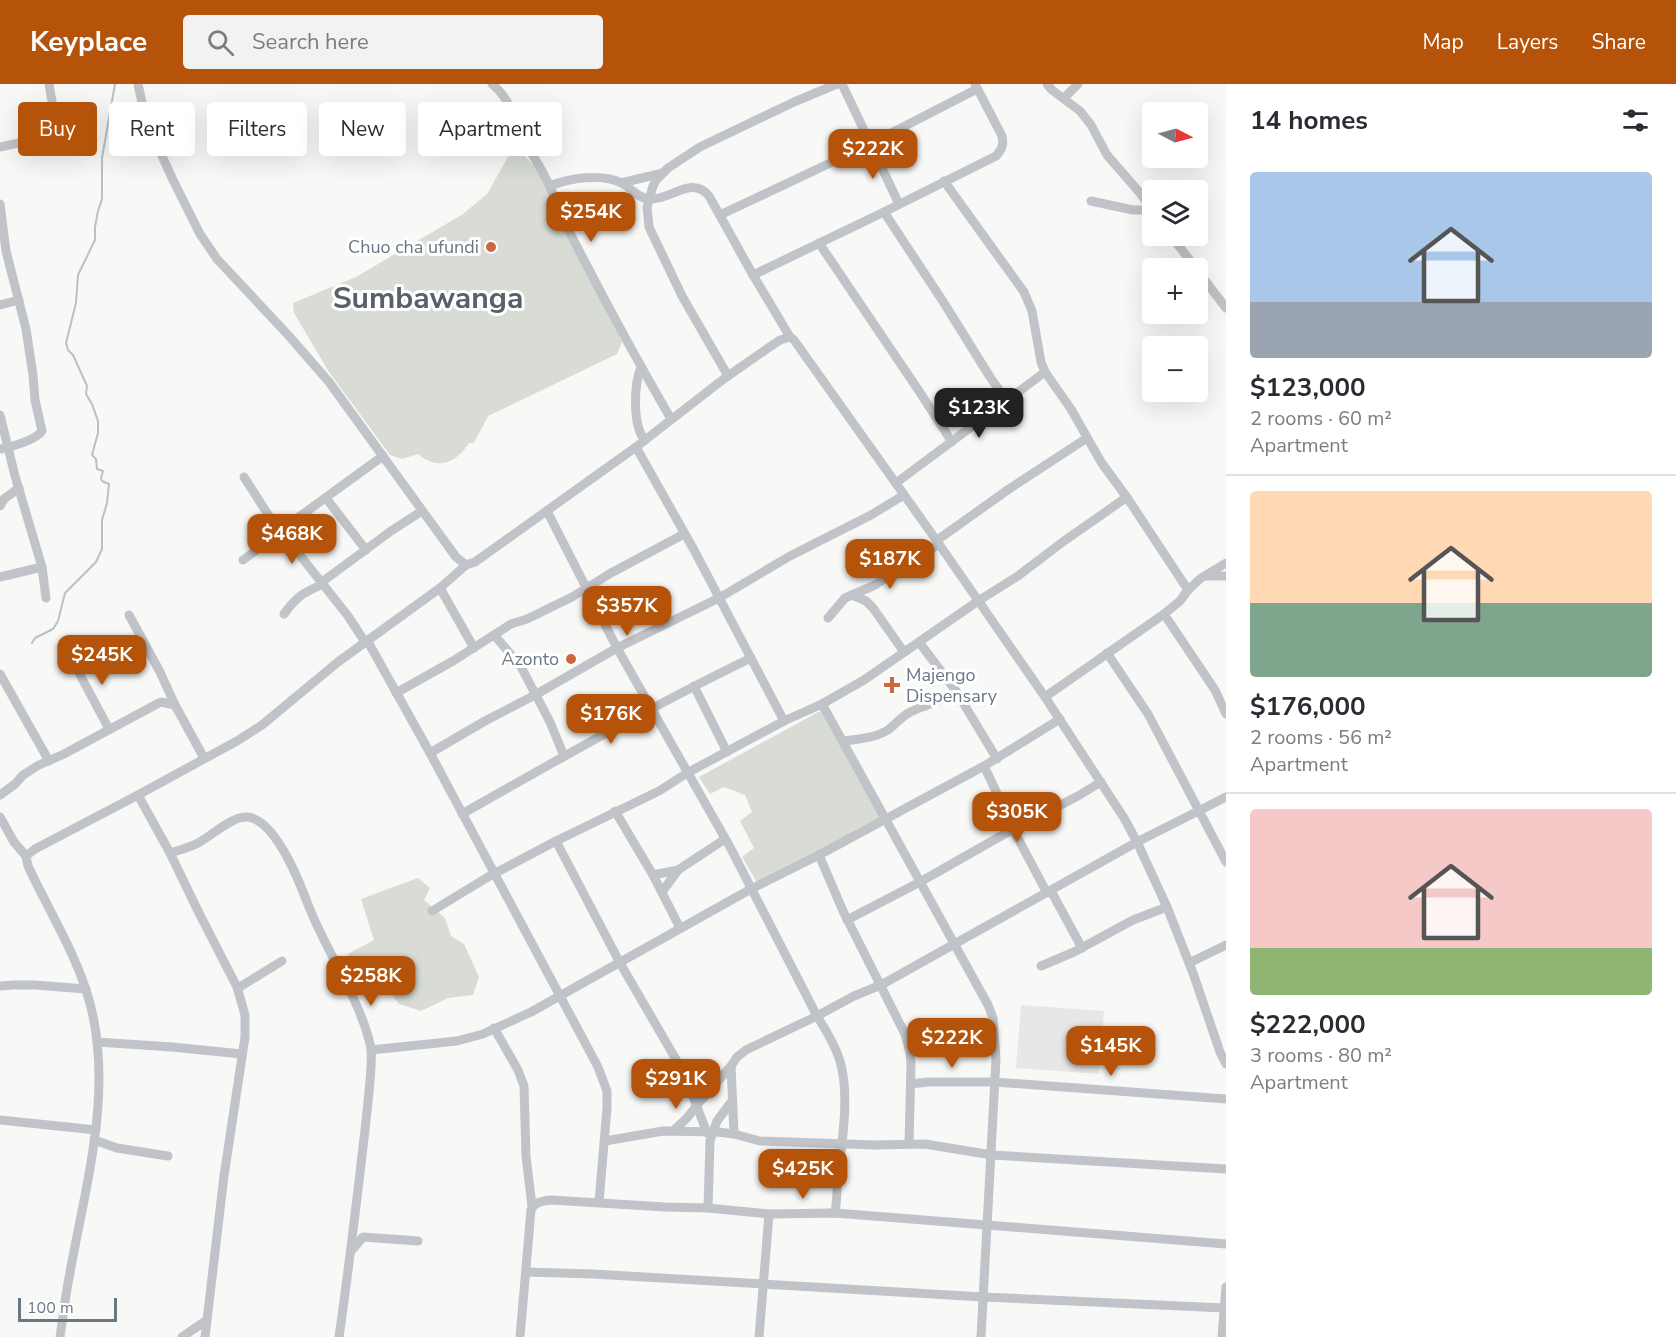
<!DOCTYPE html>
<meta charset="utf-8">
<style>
body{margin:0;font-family:"Nunito Sans",sans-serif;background:#f2f2f3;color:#2b2b33;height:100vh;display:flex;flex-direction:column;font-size:22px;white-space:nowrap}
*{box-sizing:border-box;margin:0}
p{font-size:20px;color:#7c7c81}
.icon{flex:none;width:33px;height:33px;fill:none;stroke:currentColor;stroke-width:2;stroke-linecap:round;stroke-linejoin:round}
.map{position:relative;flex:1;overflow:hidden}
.panel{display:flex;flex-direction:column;background:#fff;width:450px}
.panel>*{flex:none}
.top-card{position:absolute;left:18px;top:18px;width:570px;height:54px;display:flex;gap:12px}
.needle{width:39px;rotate:96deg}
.buttons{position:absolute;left:1142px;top:18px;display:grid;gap:12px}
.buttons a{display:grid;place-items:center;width:66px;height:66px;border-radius:6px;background:#fff;box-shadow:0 6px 24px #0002;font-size:30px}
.scale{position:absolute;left:18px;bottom:15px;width:99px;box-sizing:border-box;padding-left:6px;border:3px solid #6b7783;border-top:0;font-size:16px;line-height:21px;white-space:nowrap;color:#6b7783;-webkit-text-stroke:4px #fff;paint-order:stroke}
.price{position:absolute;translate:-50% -51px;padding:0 14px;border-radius:12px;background:#b45309;color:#fff;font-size:20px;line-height:39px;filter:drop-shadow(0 2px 3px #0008)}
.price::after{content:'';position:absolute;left:50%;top:36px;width:18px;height:14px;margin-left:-9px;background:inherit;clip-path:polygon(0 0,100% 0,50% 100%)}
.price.active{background:#222;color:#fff}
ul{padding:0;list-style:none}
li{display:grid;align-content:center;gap:12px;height:318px;padding:0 24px}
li+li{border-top:2px solid #e1e1e2}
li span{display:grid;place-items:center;height:186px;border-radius:6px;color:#555}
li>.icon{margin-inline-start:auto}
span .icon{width:108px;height:108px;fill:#fffc;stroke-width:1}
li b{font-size:26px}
h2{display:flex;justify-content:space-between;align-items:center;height:72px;padding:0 24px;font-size:26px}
.tag{padding:0 21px;border-radius:6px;background:#fff;box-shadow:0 6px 24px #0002;font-size:21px;line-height:54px}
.tag.active{background:#b45309;color:#fff}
header{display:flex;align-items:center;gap:36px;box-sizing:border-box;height:84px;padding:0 30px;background:#b45309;color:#fff}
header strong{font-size:28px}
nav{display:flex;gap:33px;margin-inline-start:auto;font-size:21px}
.search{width:420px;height:54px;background:#f2f2f3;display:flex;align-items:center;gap:15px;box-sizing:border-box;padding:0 21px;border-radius:6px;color:#7c7c81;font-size:22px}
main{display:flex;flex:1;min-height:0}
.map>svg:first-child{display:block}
</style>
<header>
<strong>Keyplace</strong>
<div class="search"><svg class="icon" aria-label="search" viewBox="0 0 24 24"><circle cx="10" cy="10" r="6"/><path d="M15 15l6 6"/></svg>Search here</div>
<nav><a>Map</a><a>Layers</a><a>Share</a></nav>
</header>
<main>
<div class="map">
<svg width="1226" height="1253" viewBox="0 0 1226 1253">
<rect width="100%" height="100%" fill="#f8f8f6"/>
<path fill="#e6e7e6" d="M1021 921 1104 927 1099 990 1016 984Z"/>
<g fill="#d8dcd5">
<path d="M509 71H524L541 90 622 258 617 270 488 332 474 359H469C456 379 438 387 418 370L402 375 390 371 329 288 294 229 293 219 356 193 463 130 487 110Z"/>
<path d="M822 626 882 737 759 802 742 773 754 764 740 737 752 728 745 711 724 703 710 710 699 693Z"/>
<path d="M418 794 430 804 424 816 445 834 451 852 464 860 479 893 473 911 448 914 421 927 399 920 383 898 356 904 348 870 374 856 361 815Z"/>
</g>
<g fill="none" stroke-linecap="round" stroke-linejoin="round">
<path stroke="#b9c1c6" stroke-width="2" d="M32 559 35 554 53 545 58 537 65 509 96 478 102 465V436L107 419 109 400 102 397 101 394 103 387 97 385 96 375 92 371 98 349V337L92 320 86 310 87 302 73 271 68 266 66 259 76 219 78 191 95 156V143L98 127 102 115V74L115 0"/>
<g stroke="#c0c3c7" stroke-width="9">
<path d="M138 0 144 28 157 61 173 96 200 150 217 175 289 252 329 298 456 473 466 481 475 478 636 363 725 294 771 262 780 256 790 253 794 256 939 460 1045 613 1124 734 1137 758 1167 823 1193 889 1220 968 1226 980"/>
<path d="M492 0C512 16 512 34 523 55 532 71 543 86 550 103 556 117 562 131 568 145 601 210 635 273 671 335"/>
<path d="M842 0 899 120"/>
<path d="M1047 0 1052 6 1080 27 1091 41 1107 71 1140 109 1152 126"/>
<path d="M1064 14 1078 0"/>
<path d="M0 63 51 52 56 49V41L49 0"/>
<path d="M944 97 1024 208 1032 227 1041 278 1045 288 1071 325 1101 378 1128 415 1188 506"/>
<path d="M621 99 663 89"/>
<path d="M550 102C569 94 602 89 622 99 631 104 639 115 650 115 671 116 692 91 709 112L753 191"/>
<path d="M1091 117 1133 126H1151"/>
<path d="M0 120 6 167 26 245 33 291 35 316 42 347C36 356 11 363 0 365"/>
<path d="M884 128 944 219 990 293 1007 317"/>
<path d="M720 131 864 63 977 5"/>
<path d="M1171 152 1196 184"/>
<path d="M819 159 919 307 952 358"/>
<path d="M1197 186 1226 224"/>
<path d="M0 221 19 216"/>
<path d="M790 253 753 191 884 128 996 72C1002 65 1004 61 1002 52L975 0"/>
<path d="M641 283C634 300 632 342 645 356"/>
<path d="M728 292 682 212 649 143 647 123 653 102 656 96 668 84 700 63 794 18 837 0"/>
<path d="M0 331 15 392 42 483 46 514"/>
<path d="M636 363 694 466 784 637"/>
<path d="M244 393 269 432 348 532 365 558"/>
<path d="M896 399 1045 288"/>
<path d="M326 414 366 466"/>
<path d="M0 422 4 415 19 404"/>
<path d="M547 427 617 564 730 763 817 932C826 946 835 961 840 977 850 1011 842 1058 838 1093 837 1105 837 1117 835 1129"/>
<path d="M281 446 383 372"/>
<path d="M936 457 1009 405 1087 354"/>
<path d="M243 476 282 447"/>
<path d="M1206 492H1226"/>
<path d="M0 493 42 483"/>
<path d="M322 498 391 447 422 427"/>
<path d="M440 504 474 564"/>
<path d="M852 511 866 517 873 524 904 568"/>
<path d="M284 530C297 512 303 509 323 500"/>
<path d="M1164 530 1215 606 1226 630"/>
<path d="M129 531 160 588 175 621 204 674"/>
<path d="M828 534 845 514 875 501 939 460"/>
<path d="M494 551 520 581 550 638 564 672"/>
<path d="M367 556 430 669 598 983 607 1007V1024L599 1118"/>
<path d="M919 558 956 607 997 675"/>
<path d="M1107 569 1148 630 1226 778"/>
<path d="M70 572 109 645"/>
<path d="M0 590 49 677"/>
<path d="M694 602 727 668"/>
<path d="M396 609 453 577 511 540 527 535 572 513 611 489 684 450"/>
<path d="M1045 613 1164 530 1180 517 1188 506 1201 494 1226 479"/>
<path d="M822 620 988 921 993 934 996 975 981 1253"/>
<path d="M843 657C858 655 875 654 888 646 896 640 901 633 910 628 927 620 940 619 956 607"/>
<path d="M430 669 485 637 535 611 617 564 719 514 790 472 871 431 904 411"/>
<path d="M984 682 1014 745"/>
<path d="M0 711 15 700 23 691 39 681 64 670 155 621 161 618 175 621"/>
<path d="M138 711 170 769 199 829 237 903 245 931V953L224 1092 205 1253"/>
<path d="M615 727 653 791 680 844"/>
<path d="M462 730C557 676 652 622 751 574"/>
<path d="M0 733 14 758 26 772"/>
<path d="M1013 745 1047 809"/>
<path d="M556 757 620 879 685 991 707 1049"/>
<path d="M170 769C179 766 188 764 196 760 211 753 235 728 252 734 278 742 300 799 309 823 328 871 360 914 371 964 372 970 371 977 371 982 370 1004 367 1025 365 1046 357 1115 349 1184 339 1253"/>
<path d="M819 771 843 827 905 950 910 968 911 980 909 1059"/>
<path d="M653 791 678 786 725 755"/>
<path d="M1051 807 1082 864"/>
<path d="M662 808 678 786"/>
<path d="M432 827 488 793 556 757 659 707 687 689 784 637 822 620 864 596 978 517 1018 492 1064 457 1127 413"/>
<path d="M847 836 920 798 1001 752 1078 712 1101 698"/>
<path d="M1189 879 1226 861"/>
<path d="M1041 882 1074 868 1133 836 1167 823"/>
<path d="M0 902 13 901H35L86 905"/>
<path d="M238 904 282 877"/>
<path d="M494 944 518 986 524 1002 526 1072 532 1122"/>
<path d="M97 958 172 963 242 970"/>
<path d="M371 966 457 957 483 950 531 928 751 805 819 771 984 682 1060 635"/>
<path d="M911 1000 928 998H994L1226 1015"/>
<path d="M0 1036 96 1046"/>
<path d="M673 1047 687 1034 697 1021 731 982"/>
<path d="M734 1050 731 982 737 973 746 966 817 932 854 912 881 901 1137 758 1226 713"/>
<path d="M94 1056 117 1064 168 1072"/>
<path d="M605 1057 663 1047 718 1048 734 1050 760 1057 875 1061 925 1060 992 1071 1226 1085"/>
<path d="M708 1124 710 1057 717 1037 732 1017"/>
<path d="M352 1166 363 1153 418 1157"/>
<path d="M526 1188 593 1190 983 1213 1224 1224"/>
<path d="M60 1253C63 1233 65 1214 69 1194 85 1102 117 999 86 906 72 863 47 823 28 782L26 772 35 765 138 711 237 657 262 641 338 578 440 504 466 481"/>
<path d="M182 1253 207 1236"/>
<path d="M520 1253 531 1126C534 1118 543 1117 551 1116L665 1123 708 1124 769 1130 835 1129 1226 1160"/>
<path d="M759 1253 769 1130"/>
<path d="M1222 1253 1226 1203"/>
</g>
</g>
<g fill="#cd6740" stroke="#fff" stroke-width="2">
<circle cx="491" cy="163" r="6"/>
<circle cx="571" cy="575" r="6"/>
<path d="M889 592h6v6h6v6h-6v6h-6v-6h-6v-6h6z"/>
</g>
<g text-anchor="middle" stroke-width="6" stroke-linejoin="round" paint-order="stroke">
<g font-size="18" fill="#6b7783" stroke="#fff" text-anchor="end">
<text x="479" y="169">Chuo cha ufundi</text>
<text x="559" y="581">Azonto</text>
<text x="906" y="597" text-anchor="start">Majengo<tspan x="906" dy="21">Dispensary</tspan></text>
</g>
<g font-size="30" font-weight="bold" fill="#586169" stroke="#fff">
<text x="428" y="224">Sumbawanga</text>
</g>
</g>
</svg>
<div class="buttons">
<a><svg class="needle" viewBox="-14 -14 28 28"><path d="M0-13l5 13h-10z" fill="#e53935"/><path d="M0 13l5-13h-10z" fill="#7c7c81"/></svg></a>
<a><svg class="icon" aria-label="layers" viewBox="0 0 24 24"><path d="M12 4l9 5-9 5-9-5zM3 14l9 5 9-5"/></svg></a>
<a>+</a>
<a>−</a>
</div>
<div class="scale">100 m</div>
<b class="price" style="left:873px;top:96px">$222K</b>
<b class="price" style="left:591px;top:159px">$254K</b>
<b class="price active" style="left:979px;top:355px">$123K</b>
<b class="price" style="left:292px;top:481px">$468K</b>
<b class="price" style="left:890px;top:506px">$187K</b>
<b class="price" style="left:627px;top:553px">$357K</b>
<b class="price" style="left:102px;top:602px">$245K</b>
<b class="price" style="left:611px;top:661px">$176K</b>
<b class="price" style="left:1017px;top:759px">$305K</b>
<b class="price" style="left:371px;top:923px">$258K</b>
<b class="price" style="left:952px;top:985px">$222K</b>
<b class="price" style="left:1111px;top:993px">$145K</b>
<b class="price" style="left:676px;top:1026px">$291K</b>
<b class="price" style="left:803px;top:1116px">$425K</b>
<div class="top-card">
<a class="tag active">Buy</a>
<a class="tag">Rent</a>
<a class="tag">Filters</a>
<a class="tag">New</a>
<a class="tag">Apartment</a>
</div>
</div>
<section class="panel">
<h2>14 homes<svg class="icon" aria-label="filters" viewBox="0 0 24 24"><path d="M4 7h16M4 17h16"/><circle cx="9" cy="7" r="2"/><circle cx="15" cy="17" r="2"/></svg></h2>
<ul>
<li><span style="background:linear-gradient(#a9c7e8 70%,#9aa5b1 0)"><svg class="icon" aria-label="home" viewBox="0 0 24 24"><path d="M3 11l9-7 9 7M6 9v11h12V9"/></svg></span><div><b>$123,000</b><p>2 rooms · 60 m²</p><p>Apartment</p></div></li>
<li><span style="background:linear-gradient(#ffd9b3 60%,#7fa58c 0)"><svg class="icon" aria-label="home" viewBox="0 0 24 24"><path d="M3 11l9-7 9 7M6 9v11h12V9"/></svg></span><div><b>$176,000</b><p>2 rooms · 56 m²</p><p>Apartment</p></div></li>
<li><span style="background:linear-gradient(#f6c9c9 75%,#8fb573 0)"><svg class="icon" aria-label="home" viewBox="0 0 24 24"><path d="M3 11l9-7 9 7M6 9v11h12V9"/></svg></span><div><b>$222,000</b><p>3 rooms · 80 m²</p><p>Apartment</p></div></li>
</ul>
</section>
</main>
